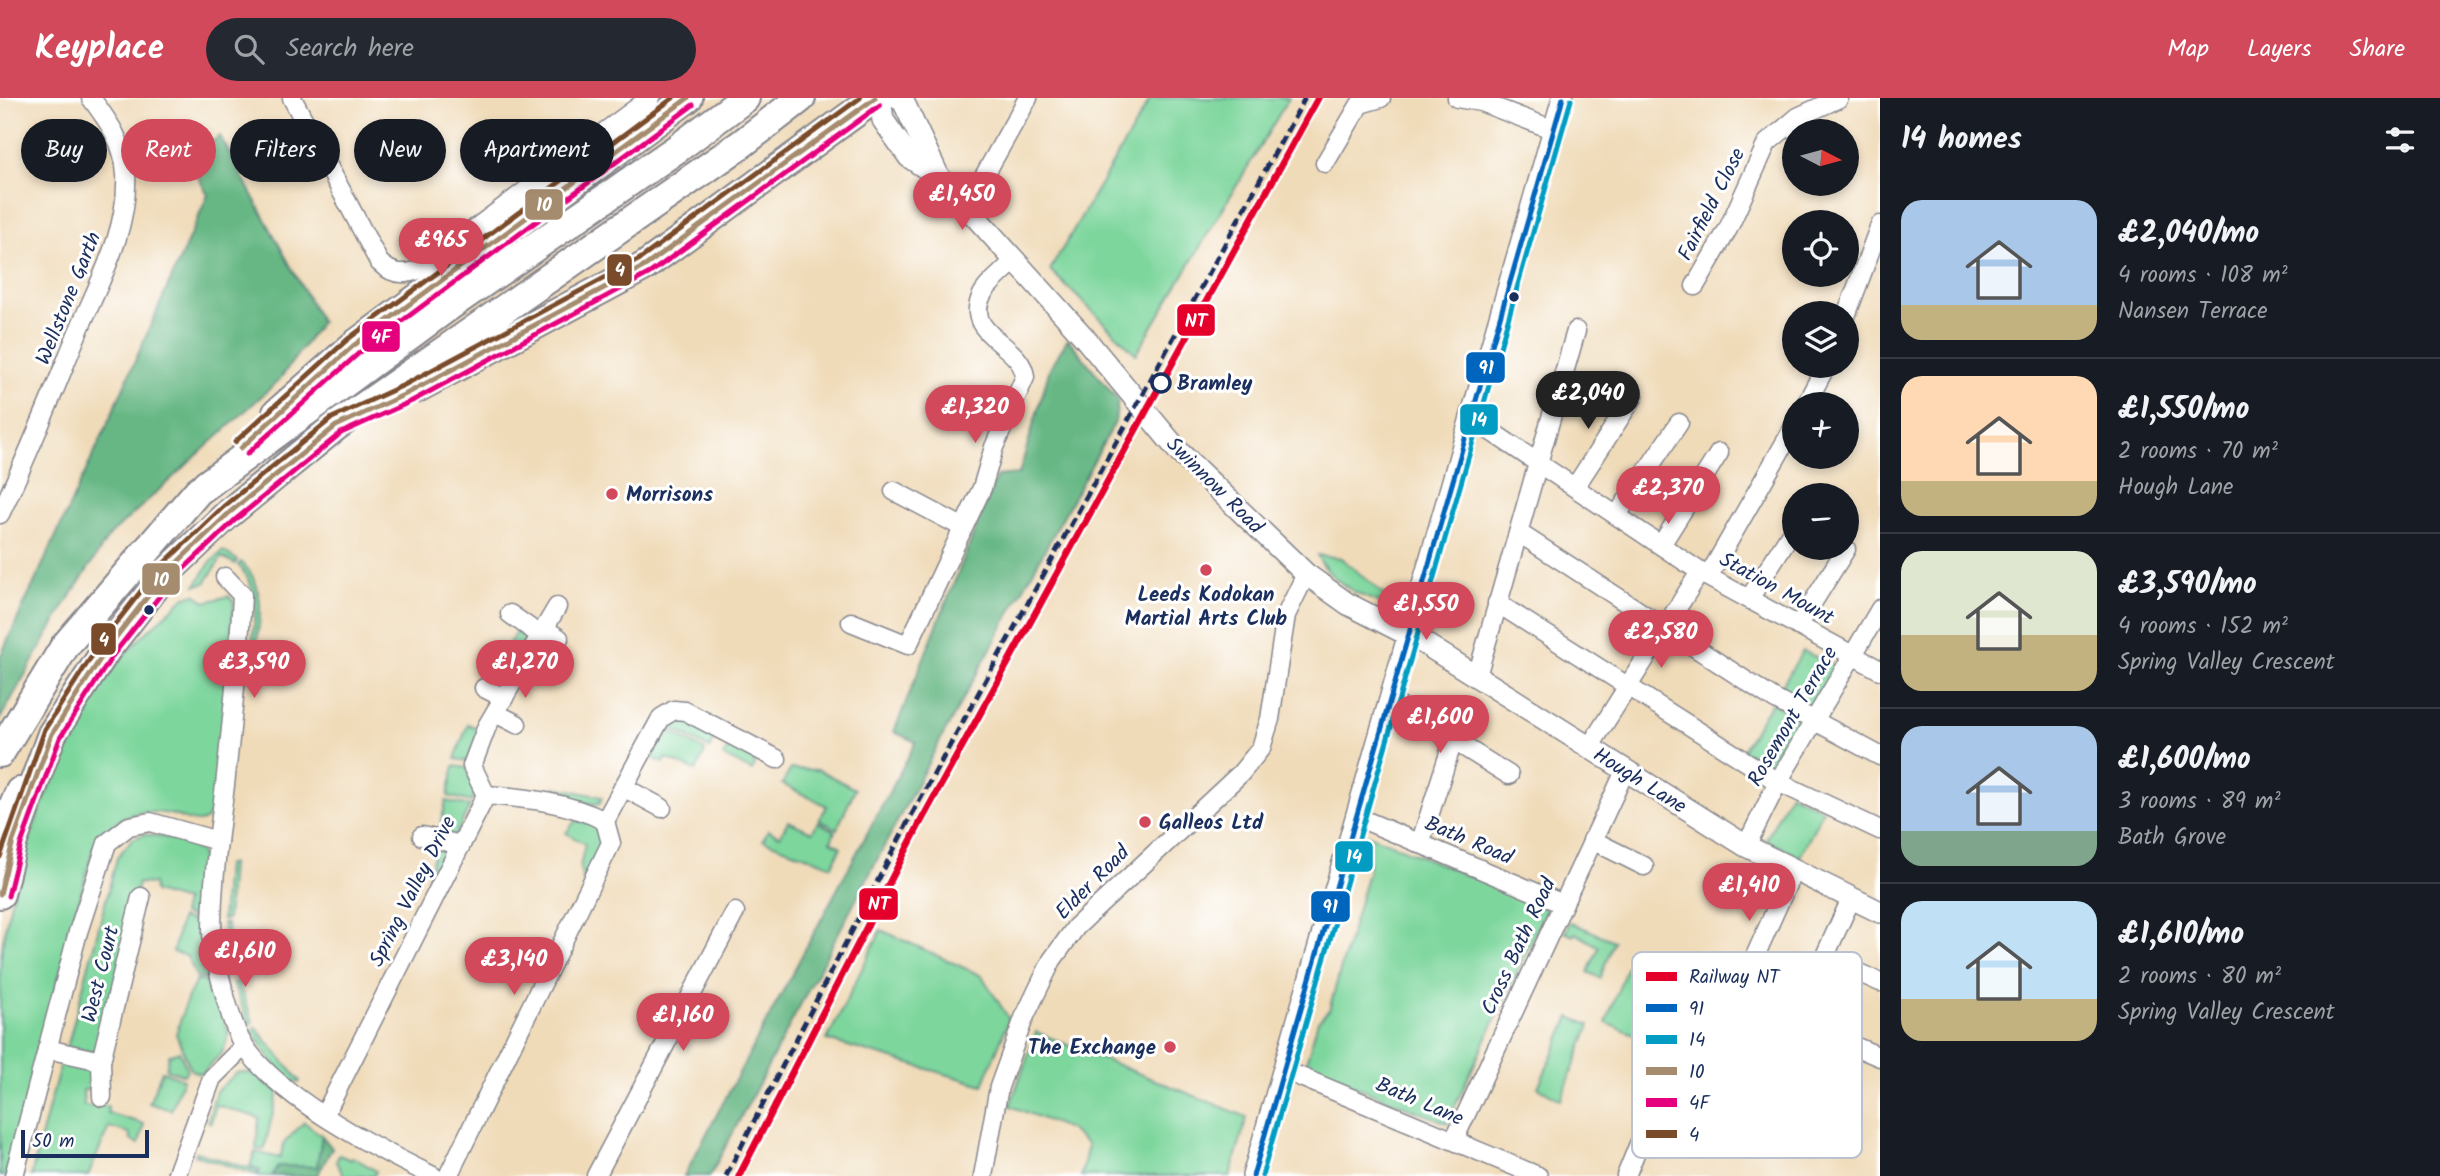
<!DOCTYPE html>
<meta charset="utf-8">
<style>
body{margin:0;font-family:Kalam,sans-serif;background:#242831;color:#f1f3f6;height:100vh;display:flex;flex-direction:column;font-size:26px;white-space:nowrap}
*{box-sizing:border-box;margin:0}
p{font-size:23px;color:#9ea1a6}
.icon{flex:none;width:38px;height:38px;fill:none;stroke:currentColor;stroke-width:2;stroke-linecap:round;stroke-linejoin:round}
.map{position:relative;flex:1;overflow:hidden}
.panel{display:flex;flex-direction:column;background:#171b24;width:560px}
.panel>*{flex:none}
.top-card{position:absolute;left:21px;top:21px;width:665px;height:63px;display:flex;gap:14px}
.needle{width:46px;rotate:96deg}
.buttons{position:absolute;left:1782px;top:21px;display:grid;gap:14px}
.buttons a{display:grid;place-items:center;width:77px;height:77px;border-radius:50%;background:#171b24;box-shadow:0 4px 10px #0003;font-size:35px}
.scale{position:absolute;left:21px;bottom:18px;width:128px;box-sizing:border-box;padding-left:7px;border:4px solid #1b2f5e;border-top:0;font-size:19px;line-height:24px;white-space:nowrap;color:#1b2f5e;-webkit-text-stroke:5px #fff;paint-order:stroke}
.price{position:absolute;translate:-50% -60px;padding:0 16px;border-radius:24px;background:#d1495b;color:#fff;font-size:23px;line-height:46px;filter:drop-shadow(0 2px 4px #0008)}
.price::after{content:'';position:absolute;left:50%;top:42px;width:21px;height:16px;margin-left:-10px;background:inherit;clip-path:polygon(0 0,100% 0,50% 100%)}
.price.active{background:#222;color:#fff}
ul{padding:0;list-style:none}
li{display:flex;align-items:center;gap:21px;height:175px;padding:0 21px}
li+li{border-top:2px solid #363941}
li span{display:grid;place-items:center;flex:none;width:196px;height:140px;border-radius:21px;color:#555}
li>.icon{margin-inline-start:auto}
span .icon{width:84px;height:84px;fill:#fffc;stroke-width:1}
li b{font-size:30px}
h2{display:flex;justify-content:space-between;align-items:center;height:84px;padding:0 21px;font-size:30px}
.chip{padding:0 24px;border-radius:32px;background:#171b24;box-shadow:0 4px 10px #0003;font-size:24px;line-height:63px}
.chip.active{background:#d1495b;color:#fff}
header{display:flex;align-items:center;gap:42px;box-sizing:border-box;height:98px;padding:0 35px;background:#d1495b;color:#fff}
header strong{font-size:33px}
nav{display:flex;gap:38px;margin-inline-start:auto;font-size:24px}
.search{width:490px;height:63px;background:#242831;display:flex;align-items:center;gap:18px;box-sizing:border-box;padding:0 24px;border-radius:38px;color:#9ea1a6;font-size:26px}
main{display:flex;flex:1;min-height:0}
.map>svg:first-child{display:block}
</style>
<header>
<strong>Keyplace</strong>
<div class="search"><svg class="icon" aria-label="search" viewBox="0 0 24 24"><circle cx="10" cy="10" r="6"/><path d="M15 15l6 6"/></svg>Search here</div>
<nav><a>Map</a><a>Layers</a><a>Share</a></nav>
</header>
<main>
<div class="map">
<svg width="1880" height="1078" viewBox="0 0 1880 1078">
<rect width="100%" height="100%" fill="#fff"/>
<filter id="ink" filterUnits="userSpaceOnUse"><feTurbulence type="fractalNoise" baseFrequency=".0143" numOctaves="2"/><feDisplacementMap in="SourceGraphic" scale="14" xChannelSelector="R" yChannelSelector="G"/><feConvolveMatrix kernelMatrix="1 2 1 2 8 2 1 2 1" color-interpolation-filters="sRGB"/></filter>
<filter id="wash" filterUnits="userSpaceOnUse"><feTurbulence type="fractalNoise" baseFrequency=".00686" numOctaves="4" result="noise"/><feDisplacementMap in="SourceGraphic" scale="28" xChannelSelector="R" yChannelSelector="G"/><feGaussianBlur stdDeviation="1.57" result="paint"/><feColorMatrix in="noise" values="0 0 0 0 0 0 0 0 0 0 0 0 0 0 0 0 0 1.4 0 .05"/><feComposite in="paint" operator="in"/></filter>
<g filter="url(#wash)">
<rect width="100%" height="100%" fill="#f0dbb9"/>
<g fill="#7dd69c" stroke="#4c827d" stroke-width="2">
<path d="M1151 0H1289L1136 256 1050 172Z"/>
<path d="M223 453 237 462 235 466 222 459 205 485 196 487 210 465Z"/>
<path d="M1317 457 1341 460 1385 497 1383 505C1357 499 1329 481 1317 457Z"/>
<path d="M241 464C272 492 257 536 252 572L248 571C252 534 266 496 238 467Z"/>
<path d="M195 496 206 504 229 498 234 504 217 697 208 720 201 724C191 725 183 720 174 717 138 708 111 719 93 751L6 1078H0C0 1009 0 939 0 871 5 785 65 628 120 562 139 539 164 519 185 499Z"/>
<path d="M520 527 530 536 518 558 507 549Z"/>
<path d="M1803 553 1837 569 1808 618 1776 597Z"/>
<path d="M502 559 512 570 505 584 490 583Z"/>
<path d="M1771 605 1805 624 1773 676 1740 656Z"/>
<path d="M675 618 717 635 710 651 662 625Z"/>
<path d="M468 626 479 631 467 663 455 661Z"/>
<path d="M664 630 705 653 696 673 666 660 664 665 649 658Z"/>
<path d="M733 643 751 654 755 667 752 673 723 658Z"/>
<path d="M454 668 467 670 474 693 472 704 448 698Z"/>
<path d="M791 671 819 672 855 691 837 731 819 722 827 708 782 686Z"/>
<path d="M555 689 602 699 600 705 593 706 552 696Z"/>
<path d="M1790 695 1823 712 1800 759 1766 742Z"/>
<path d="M446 703 470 708 455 738 439 733Z"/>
<path d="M576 722 593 726 603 739 602 748 583 783 580 769 585 746 566 735Z"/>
<path d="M788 723 812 734 818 724 835 733 831 743 841 749 832 768 763 742 768 732 780 738Z"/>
<path d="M145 736C164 739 187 742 201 755L204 785 202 823 182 816 185 803 154 794 153 786 138 785 101 945 94 954 67 950 117 760 132 741Z"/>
<path d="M1369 737 1547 810 1447 1025 1305 968 1318 923 1329 912 1369 771Z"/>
<path d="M437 745 447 753 433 781 428 780Z"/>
<path d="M226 766H231L227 821 222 822Z"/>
<path d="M181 820 203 827 211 882 196 878 187 858 173 854Z"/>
<path d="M1570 824 1614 843 1600 880 1588 874 1599 849 1575 835 1573 838 1565 834Z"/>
<path d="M223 825 227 826 233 872 228 870Z"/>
<path d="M881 832 982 878 1009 921 983 987 827 942Z"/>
<path d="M1627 868 1648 874 1655 926 1645 922 1639 938 1606 925Z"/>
<path d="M197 881 212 886 229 936 222 955 201 976 191 972 176 936 187 901Z"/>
<path d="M238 884 253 924 249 926 233 885Z"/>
<path d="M1570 919 1590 927 1561 1002 1538 989Z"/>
<path d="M255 929 300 983 299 985C281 981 263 949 252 933Z"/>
<path d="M1036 934 1247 1019 1230 1078H1081L1088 1047 1069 1031 1010 1008Z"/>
<path d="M179 953 187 971 184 977 166 971 169 957Z"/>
<path d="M67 965C86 967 92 971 95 990L83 992 84 1008H108V1015L144 1026 139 1046 131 1042 129 1035 109 1029 88 1078H31L60 967Z"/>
<path d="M162 973 183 981 171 1012 149 1005Z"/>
<path d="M238 974 258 976 278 994 264 1052 256 1051 259 1020 216 1007 211 1025 208 1023 216 993Z"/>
<path d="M304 1024 322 1038 317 1069 279 1068 272 1078H259L260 1072 250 1068 255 1054 280 1060 284 1045Z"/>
<path d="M196 1054 258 1073 257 1077 195 1057Z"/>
<path d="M339 1057 351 1062 353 1059 376 1073 374 1078H344L336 1064Z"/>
</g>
<g fill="#66b784" stroke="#407371" stroke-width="2">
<path d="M220 38 321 224 279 282 109 438 63 510 0 621V559L103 336 208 97 188 61Z"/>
<path d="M1068 241 1118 302 1115 324 935 652 710 1078H684L916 644 894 634 997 378 1019 376 1050 270Z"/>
<path d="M322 1038 332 1050 317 1078H272L278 1068 317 1069Z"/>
</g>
</g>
<g filter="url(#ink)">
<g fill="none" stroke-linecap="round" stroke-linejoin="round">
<g stroke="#86858c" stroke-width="21">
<g id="minor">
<path d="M292 0 379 164C392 177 406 178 422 170L650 0"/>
<path d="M1457 0 1481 4 1554 32"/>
<path d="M1325 65 1360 6 1381 0"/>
<path d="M963 105 983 80 1028 0"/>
<path d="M1695 188 1728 131 1767 45 1798 19 1839 0"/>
<path d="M1846 218 1880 127"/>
<path d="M1806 306 1826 268"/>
<path d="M1471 320 1708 479 1880 572"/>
<path d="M1575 389 1634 298"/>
<path d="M894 393 962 429"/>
<path d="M0 416C29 356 53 295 78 234 99 184 129 132 126 76 124 45 109 24 91 0"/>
<path d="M1617 417 1679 325"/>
<path d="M1519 435 1774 601 1880 658"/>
<path d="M1661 447 1719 355"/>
<path d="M225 479 242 497C239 560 232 623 225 687 219 735 212 785 212 834 213 857 231 928 243 946 278 1000 375 1050 433 1078"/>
<path d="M1708 479 1794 329"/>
<path d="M1749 501 1794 430"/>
<path d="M1497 505 1778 684 1880 732"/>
<path d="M510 516 540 537"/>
<path d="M851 524 908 547 982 390 994 349 1025 279C1022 246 964 238 981 199 987 185 1005 174 1014 162"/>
<path d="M1798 528 1846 451"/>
<path d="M544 531 559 540"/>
<path d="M1477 578 1576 233"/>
<path d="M484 590 504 600"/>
<path d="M1389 602 1509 677"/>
<path d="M495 615 517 626"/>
<path d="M1589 650 1700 474"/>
<path d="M623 689 662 710"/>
<path d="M486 697 472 668 487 628 557 509"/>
<path d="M1357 719 1563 806"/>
<path d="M605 723 661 620 674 612 685 613 777 661"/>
<path d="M422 738 461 747"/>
<path d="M1592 742 1644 768"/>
<path d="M1420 746 1453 643"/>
<path d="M1746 748 1778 684 1880 511"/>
<path d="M1793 773 1740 892 1747 907 1795 923 1880 959"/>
<path d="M1824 859 1880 884"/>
<path d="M1795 923 1851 801"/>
<path d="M47 951 101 963 141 799"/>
<path d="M101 963 102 999"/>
<path d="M1284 972 1538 1078"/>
<path d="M324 1018 486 697C526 700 568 704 605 723"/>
<path d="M1454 1042 1625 673"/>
<path d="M14 1078 78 834 107 745 129 728 150 724 218 743"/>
<path d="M176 1078 212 980 244 948"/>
<path d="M448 1078 611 745 605 723"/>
<path d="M596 1078 735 814"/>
<path d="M983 1078 999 989 1024 920 1052 862 1076 829 1241 675 1261 650 1270 621 1286 517 1306 476"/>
<path d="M1626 1078 1670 969"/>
</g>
</g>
<g stroke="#86858c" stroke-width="24">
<g id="tertiary">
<path d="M880 0 883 22 909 59 939 79 963 105 1083 238 1180 355 1306 476 1348 506 1422 544 1746 748 1880 814"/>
<path d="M898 0 903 3 938 77"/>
<path d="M1253 1078 1563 0"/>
</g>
</g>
<g stroke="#86858c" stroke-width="30">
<path id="primary" d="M0 735 19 693"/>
</g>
<g stroke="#86858c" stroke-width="32">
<g id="trunk">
<path d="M417 290 645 168 875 0"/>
<path d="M277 315 353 248 688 0"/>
<path d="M0 655 65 548 198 393 445 211 678 50 745 0"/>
<path d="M0 796 13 743 52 636 106 552 166 475 229 415 336 328 740 47 801 0"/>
</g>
</g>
<use href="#minor" stroke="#fff" stroke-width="18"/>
<use href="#tertiary" stroke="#fff" stroke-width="21"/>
<use href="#primary" stroke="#fff" stroke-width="26"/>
<use href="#trunk" stroke="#fff" stroke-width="28"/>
<path stroke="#1b2f5e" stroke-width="5" stroke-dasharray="10 5" stroke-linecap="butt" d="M726 1078 910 720 1305 0"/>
<g stroke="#fff" stroke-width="10">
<path id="bus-1" d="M1253 1078 1563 0"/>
</g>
<g stroke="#fff" stroke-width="10">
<path id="bus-2" d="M1262 1078 1571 2"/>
</g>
<g stroke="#fff" stroke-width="10">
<g id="bus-3">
<path d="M241 350 353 248 688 0"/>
<path d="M0 796 13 743 52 636 106 552 166 475 229 415 336 328 408 295 645 168 875 0"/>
</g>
</g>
<g stroke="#fff" stroke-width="10">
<g id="bus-4">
<path d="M247 356 359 255 693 7"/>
<path d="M8 798 21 746 60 640 113 557 173 481 235 422 341 335 412 303 650 175 880 7"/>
</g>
</g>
<g stroke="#fff" stroke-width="10">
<g id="bus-5">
<path d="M235 344 348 241 673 0"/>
<path d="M0 759 45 631 99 547 159 470 223 409 332 320 404 287 640 161 860 0"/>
</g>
</g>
<use href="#bus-1" stroke="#0065bd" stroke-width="5"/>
<use href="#bus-2" stroke="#039dc3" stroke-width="5"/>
<use href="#bus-3" stroke="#a68c6e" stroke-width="5"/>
<use href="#bus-4" stroke="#e5007d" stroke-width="5"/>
<use href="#bus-5" stroke="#7a4b2a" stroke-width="5"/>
<g stroke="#fff" stroke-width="12">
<path id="rail-1" d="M739 1078 920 725 1318 0"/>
</g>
<use href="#rail-1" stroke="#e4002b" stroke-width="7"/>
</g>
</g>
<g fill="#1b2f5e" stroke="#fff" stroke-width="2.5">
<circle cx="1514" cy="199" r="6"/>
<circle cx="149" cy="512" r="6"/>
</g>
<circle fill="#fff" stroke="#1b2f5e" stroke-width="3.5" cx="1161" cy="285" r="9"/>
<g fill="#d1495b" stroke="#fff" stroke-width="2.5">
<circle cx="612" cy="396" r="7"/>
<circle cx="1206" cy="472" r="7"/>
<circle cx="1145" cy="724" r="7"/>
<circle cx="1170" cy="949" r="7"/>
</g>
<g text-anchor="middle" stroke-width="6" stroke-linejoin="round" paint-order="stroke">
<g font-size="21" fill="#1b2f5e" stroke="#fff">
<text transform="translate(1711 106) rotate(-63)" y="7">Fairfield Close</text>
<text transform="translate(68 200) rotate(-68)" y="7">Wellstone Garth</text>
<text transform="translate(1215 387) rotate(45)" y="7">Swinnow Road</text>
<text transform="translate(1777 490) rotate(29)" y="7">Station Mount</text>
<text transform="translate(1792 618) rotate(-60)" y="7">Rosemont Terrace</text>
<text transform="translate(1640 682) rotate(32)" y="7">Hough Lane</text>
<text transform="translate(1469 742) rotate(23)" y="7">Bath Road</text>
<text transform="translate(1092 784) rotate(-45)" y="7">Elder Road</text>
<text transform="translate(412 793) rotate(-63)" y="7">Spring Valley Drive</text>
<text transform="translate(1518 848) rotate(-65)" y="7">Cross Bath Road</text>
<text transform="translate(100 876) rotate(-76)" y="7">West Court</text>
<text transform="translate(1420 1003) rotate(23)" y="7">Bath Lane</text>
</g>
<g font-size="21" font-weight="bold" fill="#1b2f5e" stroke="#fff" text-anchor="start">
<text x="1177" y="292">Bramley</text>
</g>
<g font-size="21" font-weight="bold" fill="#1b2f5e" stroke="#fff" text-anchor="start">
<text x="626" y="403">Morrisons</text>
<text x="1206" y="503" text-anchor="middle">Leeds Kodokan<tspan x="1206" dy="24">Martial Arts Club</tspan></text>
<text x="1159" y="731">Galleos Ltd</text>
<text x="1156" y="956" text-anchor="end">The Exchange</text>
</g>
</g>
<rect x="1632" y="854" width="230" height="206" rx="10" fill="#fff" stroke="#bbc1cf" stroke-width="2"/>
<rect x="1646" y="874" width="31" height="9" fill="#e4002b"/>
<rect x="1646" y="906" width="31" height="8" fill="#0065bd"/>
<rect x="1646" y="937" width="31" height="9" fill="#039dc3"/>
<rect x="1646" y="969" width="31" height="8" fill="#a68c6e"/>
<rect x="1646" y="1000" width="31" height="9" fill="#e5007d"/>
<rect x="1646" y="1032" width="31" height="8" fill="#7a4b2a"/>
<g font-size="19" fill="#1b2f5e">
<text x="1689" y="885">Railway NT</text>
<text x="1689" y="917">91</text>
<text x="1689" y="948">14</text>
<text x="1689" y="980">10</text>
<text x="1689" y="1011">4F</text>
<text x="1689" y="1043">4</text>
</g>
<g stroke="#fff" stroke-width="2.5">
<rect x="524" y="90" width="40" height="33" rx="7" fill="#a68c6e"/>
<rect x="606" y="155" width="27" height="34" rx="7" fill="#7a4b2a"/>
<rect x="1176" y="205" width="40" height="34" rx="7" fill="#e4002b"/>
<rect x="361" y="222" width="40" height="33" rx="7" fill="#e5007d"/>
<rect x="1465" y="253" width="41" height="33" rx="7" fill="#0065bd"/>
<rect x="1459" y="305" width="40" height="33" rx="7" fill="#039dc3"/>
<rect x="141" y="464" width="40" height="34" rx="7" fill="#a68c6e"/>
<rect x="90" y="524" width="27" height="34" rx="7" fill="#7a4b2a"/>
<rect x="1334" y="742" width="40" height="33" rx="7" fill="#039dc3"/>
<rect x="858" y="789" width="41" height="34" rx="7" fill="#e4002b"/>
<rect x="1310" y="792" width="41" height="33" rx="7" fill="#0065bd"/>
</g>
<g font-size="19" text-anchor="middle" font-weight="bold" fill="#fff">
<text x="544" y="113">10</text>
<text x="620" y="178">4</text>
<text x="1196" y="229">NT</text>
<text x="381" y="245">4F</text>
<text x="1486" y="276">91</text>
<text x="1479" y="328">14</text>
<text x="161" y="488">10</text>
<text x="104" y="548">4</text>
<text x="1354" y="765">14</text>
<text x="879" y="812">NT</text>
<text x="1330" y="815">91</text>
</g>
</svg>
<div class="buttons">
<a><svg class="needle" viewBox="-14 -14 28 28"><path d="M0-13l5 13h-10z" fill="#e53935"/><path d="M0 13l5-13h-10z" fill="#9ea1a6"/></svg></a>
<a><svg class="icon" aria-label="locate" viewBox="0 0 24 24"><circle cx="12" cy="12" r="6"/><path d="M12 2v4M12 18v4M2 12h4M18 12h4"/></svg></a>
<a><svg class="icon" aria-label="layers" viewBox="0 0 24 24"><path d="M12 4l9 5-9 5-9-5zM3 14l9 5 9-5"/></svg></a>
<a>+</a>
<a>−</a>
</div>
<div class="scale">50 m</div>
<b class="price" style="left:962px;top:134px">£1,450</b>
<b class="price" style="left:441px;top:180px">£965</b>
<b class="price active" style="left:1588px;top:333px">£2,040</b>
<b class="price" style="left:975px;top:347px">£1,320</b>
<b class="price" style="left:1668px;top:428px">£2,370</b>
<b class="price" style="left:1426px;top:544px">£1,550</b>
<b class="price" style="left:1661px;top:572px">£2,580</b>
<b class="price" style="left:254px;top:602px">£3,590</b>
<b class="price" style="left:525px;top:602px">£1,270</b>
<b class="price" style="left:1440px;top:657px">£1,600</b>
<b class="price" style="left:1749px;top:825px">£1,410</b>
<b class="price" style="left:245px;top:891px">£1,610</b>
<b class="price" style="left:514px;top:899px">£3,140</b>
<b class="price" style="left:683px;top:955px">£1,160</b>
<div class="top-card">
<a class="chip">Buy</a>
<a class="chip active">Rent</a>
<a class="chip">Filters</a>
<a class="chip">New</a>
<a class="chip">Apartment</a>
</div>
</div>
<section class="panel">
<h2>14 homes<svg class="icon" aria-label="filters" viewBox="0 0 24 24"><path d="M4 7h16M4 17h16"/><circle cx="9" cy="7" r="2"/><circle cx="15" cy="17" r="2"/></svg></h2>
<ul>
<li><span style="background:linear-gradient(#a9c7e8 75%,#c2b280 0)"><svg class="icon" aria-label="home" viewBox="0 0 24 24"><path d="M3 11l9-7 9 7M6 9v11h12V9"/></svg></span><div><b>£2,040/mo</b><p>4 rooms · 108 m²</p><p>Nansen Terrace</p></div></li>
<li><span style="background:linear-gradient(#ffd9b3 75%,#c2b280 0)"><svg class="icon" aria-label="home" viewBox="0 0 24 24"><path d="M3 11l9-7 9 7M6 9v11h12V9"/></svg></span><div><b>£1,550/mo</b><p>2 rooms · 70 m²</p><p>Hough Lane</p></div></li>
<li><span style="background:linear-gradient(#dfe7d0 60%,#c2b280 0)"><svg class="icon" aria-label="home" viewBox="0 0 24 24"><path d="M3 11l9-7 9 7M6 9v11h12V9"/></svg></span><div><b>£3,590/mo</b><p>4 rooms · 152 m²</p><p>Spring Valley Crescent</p></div></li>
<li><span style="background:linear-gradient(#a9c7e8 75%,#7fa58c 0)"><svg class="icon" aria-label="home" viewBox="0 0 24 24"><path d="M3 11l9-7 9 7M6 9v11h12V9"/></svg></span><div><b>£1,600/mo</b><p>3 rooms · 89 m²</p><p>Bath Grove</p></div></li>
<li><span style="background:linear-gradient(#bfe0f5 70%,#c2b280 0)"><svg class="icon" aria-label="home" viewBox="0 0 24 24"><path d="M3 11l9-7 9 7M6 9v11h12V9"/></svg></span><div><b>£1,610/mo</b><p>2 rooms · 80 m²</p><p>Spring Valley Crescent</p></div></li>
</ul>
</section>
</main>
